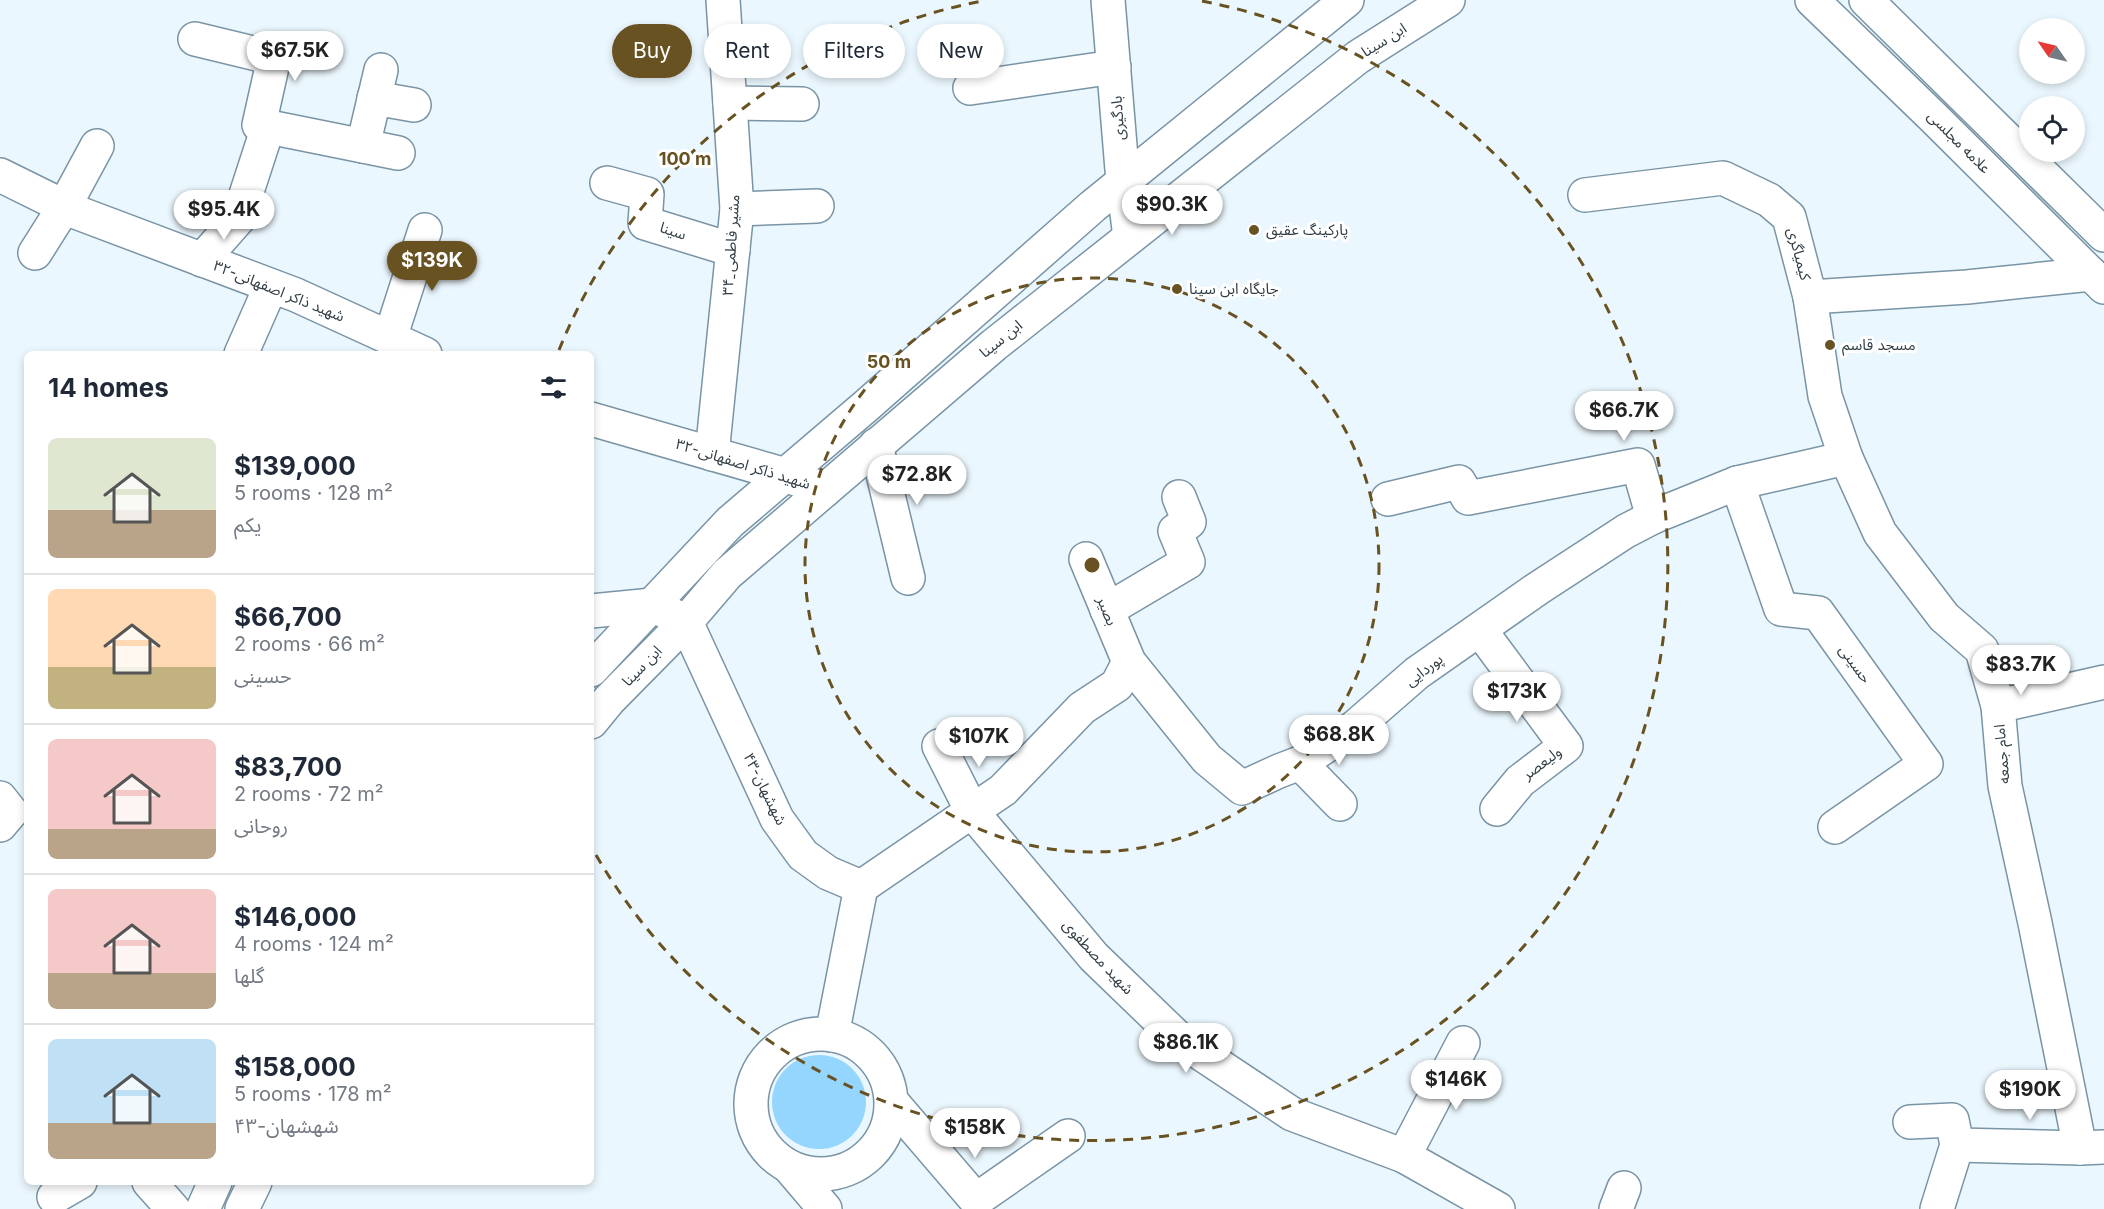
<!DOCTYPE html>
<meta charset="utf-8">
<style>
body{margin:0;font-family:Inter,"Noto Sans Arabic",sans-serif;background:#f6f6f7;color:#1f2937;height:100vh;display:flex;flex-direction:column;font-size:22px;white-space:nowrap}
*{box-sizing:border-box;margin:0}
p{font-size:20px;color:#747a83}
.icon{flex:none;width:33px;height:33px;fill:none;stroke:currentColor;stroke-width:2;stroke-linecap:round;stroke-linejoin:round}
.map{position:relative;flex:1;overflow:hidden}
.details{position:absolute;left:24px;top:351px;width:570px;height:834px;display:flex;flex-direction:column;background:#fff;border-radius:9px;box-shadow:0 3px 9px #0003}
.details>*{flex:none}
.hud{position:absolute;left:612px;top:24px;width:570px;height:54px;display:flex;gap:12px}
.needle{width:39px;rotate:304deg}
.tools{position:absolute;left:2019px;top:18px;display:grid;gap:12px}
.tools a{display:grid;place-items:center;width:66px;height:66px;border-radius:50%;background:#fff;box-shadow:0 3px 9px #0003;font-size:30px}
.price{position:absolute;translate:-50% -51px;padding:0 14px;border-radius:21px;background:#fff;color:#222;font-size:20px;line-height:39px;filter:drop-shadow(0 2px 3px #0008)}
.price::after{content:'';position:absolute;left:50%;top:36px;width:18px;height:14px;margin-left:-9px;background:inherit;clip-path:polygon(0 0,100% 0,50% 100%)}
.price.active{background:#685222;color:#fff}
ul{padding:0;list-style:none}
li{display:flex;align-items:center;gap:18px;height:150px;padding:0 24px}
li+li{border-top:2px solid #e0e1e3}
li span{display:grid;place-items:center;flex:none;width:168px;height:120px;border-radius:9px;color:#555}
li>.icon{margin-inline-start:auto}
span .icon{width:72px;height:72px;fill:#fffc;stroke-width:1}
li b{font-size:26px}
h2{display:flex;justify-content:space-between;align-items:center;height:72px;padding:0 24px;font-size:26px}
.pill{padding:0 21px;border-radius:27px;background:#fff;box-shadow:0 3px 9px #0003;font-size:21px;line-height:54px}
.pill.active{background:#685222;color:#fff}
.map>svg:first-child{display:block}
</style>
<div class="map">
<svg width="2104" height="1209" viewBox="0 0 2104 1209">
<rect width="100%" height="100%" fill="#ebf7fe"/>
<circle fill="#94d6fd" cx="819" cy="1102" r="47"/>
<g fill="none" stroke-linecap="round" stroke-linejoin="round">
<g stroke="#7994a5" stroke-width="36">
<g id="street">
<path d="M1108 0 1123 182 1130 237"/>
<path d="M195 39 274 58 259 125 398 153"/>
<path d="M970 88 1114 67"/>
<path d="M374 98 414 105"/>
<path d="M730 103 802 104"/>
<path d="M363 146 381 70"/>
<path d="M0 175 73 211 296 295 425 354"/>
<path d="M607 183 647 194 645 223 733 250"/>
<path d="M1585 195 1723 178 1769 200 1789 217 1810 297 1967 287 2091 274"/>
<path d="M737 209 817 206"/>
<path d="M35 253 64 207 97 146"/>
<path d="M202 260 238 219 268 127"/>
<path d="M1810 297 1825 396 1846 458 1880 533 1944 617 1982 650 1998 706 2005 786 2035 923 2080 1148"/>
<path d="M390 338 425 230"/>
<path d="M241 354 271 286"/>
<path d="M591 419 786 475 825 490"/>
<path d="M876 445 908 578"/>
<path d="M712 454 737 209 723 0"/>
<path d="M1737 483 1781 609 1818 613 1926 764 1835 827"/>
<path d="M1388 499 1459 482 1468 498 1638 465 1653 517 1737 483 1846 458"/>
<path d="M1086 559 1129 662 1207 759 1242 788 1279 771 1300 763 1355 727 1417 673 1537 589 1626 531 1653 517"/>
<path d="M1107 610 1188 562 1175 531 1189 522 1179 497"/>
<path d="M591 611 653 605 686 622 777 819 803 855 828 873 861 887 832 1035"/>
<path d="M1480 630 1566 746 1520 781 1497 809"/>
<path d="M1998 706 2104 682"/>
<path d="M939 746 973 813 1094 957 1179 1039 1292 1114 1404 1156 1498 1209"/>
<path d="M1300 763 1340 804"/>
<path d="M0 798 11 812 0 825"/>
<path d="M861 887 1003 790 1082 708 1117 685 1129 662"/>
<circle cx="821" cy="1104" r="70"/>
<path d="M892 1102 976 1200 1068 1136"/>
<path d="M1910 1122 1952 1120 1957 1145 1937 1209"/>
<path d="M1957 1145 2080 1148 2104 1147"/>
<path d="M1404 1156 1463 1043"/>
<path d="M791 1169 825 1209"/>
<path d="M149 1182 173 1209"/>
<path d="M54 1197 80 1182"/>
<path d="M1616 1209 1624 1188"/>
</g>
</g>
<g stroke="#7994a5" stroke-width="36">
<g id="secondary">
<path d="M591 670 730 522 866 406 1093 206 1347 0"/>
<path d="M591 722 609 700 686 622 727 574 994 345 1358 57 1448 0"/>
<path d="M203 1209 215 1182"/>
<path d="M242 1209 255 1182"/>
</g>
</g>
<g stroke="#7994a5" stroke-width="36">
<g id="primary">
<path d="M1812 0 1935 119 2104 287"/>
<path d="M1866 0 2104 235"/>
</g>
</g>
<use href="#street" stroke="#fff" stroke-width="33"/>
<use href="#secondary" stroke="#fff" stroke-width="33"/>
<use href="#primary" stroke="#fff" stroke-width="33"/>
</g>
<g fill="none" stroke="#685222" stroke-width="3" stroke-dasharray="10 8">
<circle cx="1092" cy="565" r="287"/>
<path d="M559 350A575 575 0 0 1 982 1M1202 1A575 575 0 1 1 592 848"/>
</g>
<g fill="#685222" stroke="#fff" stroke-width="2">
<circle cx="1254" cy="230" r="6"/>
<circle cx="1177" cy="289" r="6"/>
<circle cx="1830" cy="345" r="6"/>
</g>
<g text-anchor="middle" stroke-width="6" stroke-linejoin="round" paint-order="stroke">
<g font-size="15" fill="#313d44" stroke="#fff">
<text transform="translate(1384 40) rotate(-32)" y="5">ابن سینا</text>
<text transform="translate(1118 118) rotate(-94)" y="5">بادگیری</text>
<text transform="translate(1959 142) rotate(45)" y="5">علامه مجلسی</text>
<text transform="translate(673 231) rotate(18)" y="5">سینا</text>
<text transform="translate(731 245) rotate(-86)" y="5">۳۴_مشیر فاطمی</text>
<text transform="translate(1799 254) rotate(75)" y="5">کیمیاگری</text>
<text transform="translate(279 291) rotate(22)" y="5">۳۲-شهید ذاکر اصفهانی</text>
<text transform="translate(1001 339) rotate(-39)" y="5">ابن سینا</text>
<text transform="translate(743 464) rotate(17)" y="5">۳۲-شهید ذاکر اصفهانی</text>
<text transform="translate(1107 611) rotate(68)" y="5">بصیر</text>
<text transform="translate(1855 664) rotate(54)" y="5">حسینی</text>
<text transform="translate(642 666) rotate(-46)" y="5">ابن سینا</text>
<text transform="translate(1424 670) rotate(-37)" y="5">پوردایی</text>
<text transform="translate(2002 754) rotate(-95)" y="5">امام جمعه</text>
<text transform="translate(1542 763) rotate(-37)" y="5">ولیعصر</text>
<text transform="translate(765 789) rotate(64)" y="5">۴۳-شهشهان</text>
<text transform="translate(1098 957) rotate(47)" y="5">شهید مصطفوی</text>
</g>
<g font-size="15" fill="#313d44" stroke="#fff" text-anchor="start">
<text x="1266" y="235">پارکینگ عقیق</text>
<text x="1189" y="294">جایگاه ابن سینا</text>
<text x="1842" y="350">مسجد قاسم</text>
</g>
</g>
<circle cx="1092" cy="565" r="9" fill="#685222" stroke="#fff" stroke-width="3"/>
<g font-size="18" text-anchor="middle" font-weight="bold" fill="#685222" stroke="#fff" stroke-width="6" stroke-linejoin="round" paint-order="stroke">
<text x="685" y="165">100 m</text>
<text x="889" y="368">50 m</text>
</g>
</svg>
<div class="tools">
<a><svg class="needle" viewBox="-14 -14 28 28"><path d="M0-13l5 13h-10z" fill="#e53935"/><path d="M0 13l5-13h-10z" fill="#747a83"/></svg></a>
<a><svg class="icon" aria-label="locate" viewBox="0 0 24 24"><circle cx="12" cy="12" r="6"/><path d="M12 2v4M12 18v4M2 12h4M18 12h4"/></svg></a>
</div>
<b class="price" style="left:295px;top:82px">$67.5K</b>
<b class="price" style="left:1172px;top:236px">$90.3K</b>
<b class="price" style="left:224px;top:241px">$95.4K</b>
<b class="price active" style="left:432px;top:292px">$139K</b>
<b class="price" style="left:1624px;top:442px">$66.7K</b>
<b class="price" style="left:917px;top:506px">$72.8K</b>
<b class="price" style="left:2021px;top:696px">$83.7K</b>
<b class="price" style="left:1517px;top:723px">$173K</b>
<b class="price" style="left:1339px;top:766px">$68.8K</b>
<b class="price" style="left:979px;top:768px">$107K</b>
<b class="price" style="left:1186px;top:1074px">$86.1K</b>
<b class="price" style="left:1456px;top:1111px">$146K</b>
<b class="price" style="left:2030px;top:1121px">$190K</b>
<b class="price" style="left:975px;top:1159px">$158K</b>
<div class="hud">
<a class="pill active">Buy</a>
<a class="pill">Rent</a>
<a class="pill">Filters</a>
<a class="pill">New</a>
</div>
<section class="details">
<h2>14 homes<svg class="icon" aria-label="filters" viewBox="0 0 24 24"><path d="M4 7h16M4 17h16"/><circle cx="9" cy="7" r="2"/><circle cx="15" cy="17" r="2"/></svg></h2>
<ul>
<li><span style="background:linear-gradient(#dfe7d0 60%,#b9a48a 0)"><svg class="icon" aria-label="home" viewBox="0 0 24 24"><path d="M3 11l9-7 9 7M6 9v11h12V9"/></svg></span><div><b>$139,000</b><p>5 rooms · 128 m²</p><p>یکم</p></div></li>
<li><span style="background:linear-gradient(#ffd9b3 65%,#c2b280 0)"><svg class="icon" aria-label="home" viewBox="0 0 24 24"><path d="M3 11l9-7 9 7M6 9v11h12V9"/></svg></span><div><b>$66,700</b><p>2 rooms · 66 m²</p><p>حسینی</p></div></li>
<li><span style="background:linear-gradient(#f6c9c9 75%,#b9a48a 0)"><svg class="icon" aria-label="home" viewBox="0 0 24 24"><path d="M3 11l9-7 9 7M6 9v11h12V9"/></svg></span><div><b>$83,700</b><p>2 rooms · 72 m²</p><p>روحانی</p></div></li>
<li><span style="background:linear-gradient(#f6c9c9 70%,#b9a48a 0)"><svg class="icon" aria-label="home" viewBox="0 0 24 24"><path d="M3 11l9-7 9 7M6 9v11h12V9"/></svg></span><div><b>$146,000</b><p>4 rooms · 124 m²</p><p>گلها</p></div></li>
<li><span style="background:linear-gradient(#bfe0f5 70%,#b9a48a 0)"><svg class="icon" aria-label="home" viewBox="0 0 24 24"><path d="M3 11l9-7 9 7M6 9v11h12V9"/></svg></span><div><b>$158,000</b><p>5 rooms · 178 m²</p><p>۴۳-شهشهان</p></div></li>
</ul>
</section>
</div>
